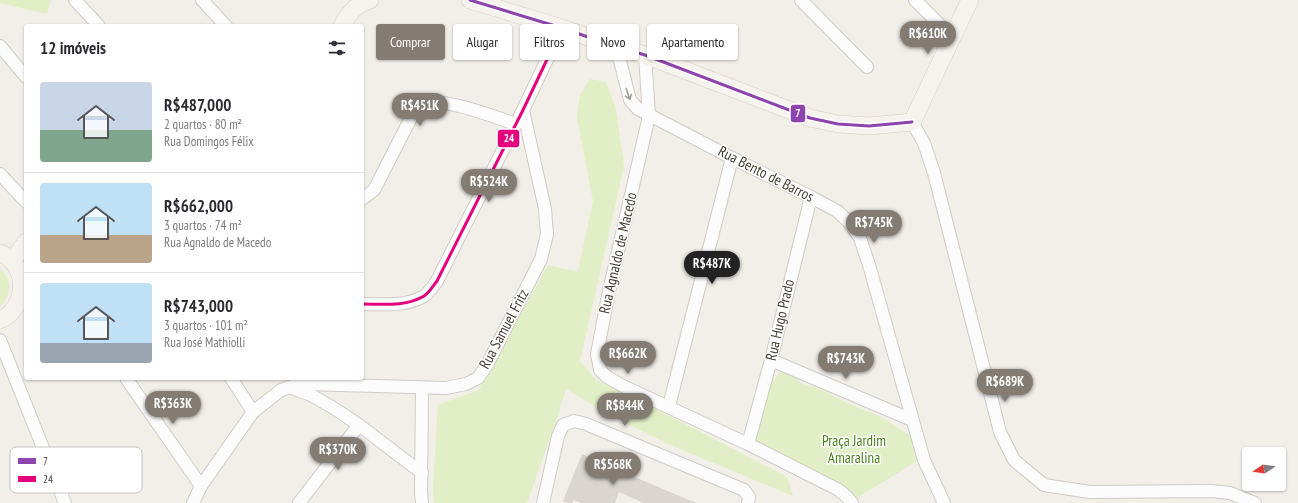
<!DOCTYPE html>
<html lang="pt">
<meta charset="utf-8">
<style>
body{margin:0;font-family:"PT Sans Narrow",sans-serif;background:#f2f2f3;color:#2b2b33;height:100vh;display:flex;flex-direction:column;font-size:15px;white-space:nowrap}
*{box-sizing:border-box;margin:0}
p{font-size:13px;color:#7c7c81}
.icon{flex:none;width:22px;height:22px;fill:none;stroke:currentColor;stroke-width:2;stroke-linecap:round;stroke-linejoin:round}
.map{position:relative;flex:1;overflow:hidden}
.panel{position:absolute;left:24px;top:24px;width:340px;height:356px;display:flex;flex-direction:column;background:#fff;border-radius:4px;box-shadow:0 1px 3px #0004}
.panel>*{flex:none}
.top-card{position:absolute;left:376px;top:24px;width:380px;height:36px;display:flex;gap:8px}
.needle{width:26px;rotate:257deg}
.controls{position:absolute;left:1242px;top:447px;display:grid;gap:8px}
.controls a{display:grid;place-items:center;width:44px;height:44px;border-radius:4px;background:#fff;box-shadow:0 1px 3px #0004;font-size:20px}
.price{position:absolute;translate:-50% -34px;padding:0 9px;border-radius:14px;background:#847c73;color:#fff;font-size:13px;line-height:26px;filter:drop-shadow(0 1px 2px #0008)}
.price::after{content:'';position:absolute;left:50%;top:24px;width:12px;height:9px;margin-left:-6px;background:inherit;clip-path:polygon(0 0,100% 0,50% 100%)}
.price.active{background:#222;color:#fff}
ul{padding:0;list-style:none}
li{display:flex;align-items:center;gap:12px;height:100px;padding:0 16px}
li+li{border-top:1px solid #e1e1e2}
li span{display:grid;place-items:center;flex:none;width:112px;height:80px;border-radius:4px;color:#555}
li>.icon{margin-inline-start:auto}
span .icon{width:48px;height:48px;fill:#fffc;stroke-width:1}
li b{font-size:17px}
h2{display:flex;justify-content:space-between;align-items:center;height:48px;padding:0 16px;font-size:17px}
.pill{padding:0 14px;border-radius:4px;background:#fff;box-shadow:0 1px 3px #0004;font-size:14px;line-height:36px}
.pill.active{background:#847c73;color:#fff}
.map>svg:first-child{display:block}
</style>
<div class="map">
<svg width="1298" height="503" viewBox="0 0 1298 503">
<rect width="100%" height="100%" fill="#f2eee8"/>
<g fill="#e2eec5">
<path d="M0 0H51L47 14 0 3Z"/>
<path d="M590 79 606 82 616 109 624 166 580 361 596 380 646 404 787 477 793 496 675 447 613 417 566 389 557 418 527 503H434L433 487 438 405 479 390 548 265 578 272 593 201 577 118 580 95Z"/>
<path d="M0 269C13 279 11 296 0 307Z"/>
<path d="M782 370 789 372 800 383 817 388 847 403 883 418 910 436 917 461 857 498 752 442 763 406 772 382Z"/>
</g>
<path fill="#dad5cf" d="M582 454 618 470 696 503H644L619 492 615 503H581L574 500 572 503H568L563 501Z"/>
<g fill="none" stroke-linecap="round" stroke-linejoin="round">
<g stroke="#cfcbc6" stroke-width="14">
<g id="street">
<path d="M75 0 99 26"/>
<path d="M202 0 226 26"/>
<path d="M801 0 867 67"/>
<path d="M915 0 953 38"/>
<path d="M0 46 26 77"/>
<path d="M614 46 620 61 630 100 638 109 732 158 811 197 837 211 850 223 860 238 869 265 924 460 944 503"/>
<path d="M645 55 649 116 609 291 597 354 600 370 607 377 625 387 748 444 839 490 847 497 852 503"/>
<path d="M912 122 924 143 934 173 1000 432 1014 460 1044 485 1090 492 1212 491 1230 493 1255 503"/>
<path d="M0 174 26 202"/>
<path d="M362 199 374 190 414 112C419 108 424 104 430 103 449 99 497 118 516 124"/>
<path d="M362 304C382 304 406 307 424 296 429 293 433 286 437 281L523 110 562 28"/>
<path d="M0 340 65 503"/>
<path d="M771 360 912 420"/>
<path d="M126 378 201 486"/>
<path d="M231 378 253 412"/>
<path d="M289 387 311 395 332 407 359 425 422 473"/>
<path d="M669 406 732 158"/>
<path d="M748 444 771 360 811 197"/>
<path d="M193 503 201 486 253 412 281 390 296 385 305 384 446 388 466 384 478 378 487 365 541 259 547 234 545 209 523 110"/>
<path d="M299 503 359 425"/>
<path d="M422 503 421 492 422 388"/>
<path d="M543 503 558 436 563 425 574 421 586 424 744 490 749 497 748 503"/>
</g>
</g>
<g stroke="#d3ccc0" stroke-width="18">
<g id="secondary">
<path d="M470 0 562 28 614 46 645 55 810 118 838 124 869 126 912 122 970 0"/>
<path d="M342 26C349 13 355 5 370 0"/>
<path d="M0 253C30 264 27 309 0 320"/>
<path d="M12 261 26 242"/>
</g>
</g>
<use href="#street" stroke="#fdfcfc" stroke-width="12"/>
<use href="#secondary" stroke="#f6f3ee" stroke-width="17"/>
<g stroke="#fff" stroke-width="6">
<path id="bus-1" d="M470 0 562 28 614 46 645 55 810 118 838 124 869 126 912 122"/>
</g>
<g stroke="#fff" stroke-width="6">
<path id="bus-2" d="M362 304C382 304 406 307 424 296 429 293 433 286 437 281L523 110 562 28"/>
</g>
<use href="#bus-1" stroke="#8e44ad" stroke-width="3"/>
<use href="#bus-2" stroke="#e5007d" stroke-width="3"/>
</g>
<defs><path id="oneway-shaft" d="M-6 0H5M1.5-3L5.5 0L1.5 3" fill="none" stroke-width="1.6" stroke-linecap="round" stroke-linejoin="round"/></defs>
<use stroke="#a29d98" href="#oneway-shaft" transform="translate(628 94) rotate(71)"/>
<g text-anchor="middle" stroke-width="3" stroke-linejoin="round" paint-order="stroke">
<g font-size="15" fill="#483e34" stroke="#fff">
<text transform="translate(766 174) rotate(27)" y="5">Rua Bento de Barros</text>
<text transform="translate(618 253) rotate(-77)" y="5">Rua Agnaldo de Macedo</text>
<text transform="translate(780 320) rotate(-77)" y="5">Rua Hugo Prado</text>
<text transform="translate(504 329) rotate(-62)" y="5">Rua Samuel Fritz</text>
</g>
<g font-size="15" fill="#4c8120" stroke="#fff">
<text x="854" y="446">Praça Jardim<tspan x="854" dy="17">Amaralina</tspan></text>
</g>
</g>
<rect x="10" y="447" width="132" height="46" rx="6" fill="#fff" stroke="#c8c5c2" stroke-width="1"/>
<rect x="18" y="458" width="18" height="6" fill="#8e44ad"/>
<rect x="18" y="476" width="18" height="6" fill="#e5007d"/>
<g font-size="11" fill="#483e34">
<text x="43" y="465">7</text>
<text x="43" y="483">24</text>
</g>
<g stroke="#fff" stroke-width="1.5">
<rect x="790" y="104" width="16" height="19" rx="4" fill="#8e44ad"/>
<rect x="497" y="129" width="23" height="19" rx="4" fill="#e5007d"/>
</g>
<g font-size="11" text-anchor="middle" font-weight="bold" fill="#fff">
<text x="798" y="117">7</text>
<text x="509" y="142">24</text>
</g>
</svg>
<div class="controls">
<a><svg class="needle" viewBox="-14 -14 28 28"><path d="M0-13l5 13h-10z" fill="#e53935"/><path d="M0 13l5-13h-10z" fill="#7c7c81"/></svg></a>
</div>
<b class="price" style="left:928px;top:55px">R$610K</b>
<b class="price" style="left:420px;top:127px">R$451K</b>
<b class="price" style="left:489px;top:203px">R$524K</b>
<b class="price" style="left:874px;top:244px">R$745K</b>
<b class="price active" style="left:712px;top:285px">R$487K</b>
<b class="price" style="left:628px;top:375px">R$662K</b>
<b class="price" style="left:846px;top:380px">R$743K</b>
<b class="price" style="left:1005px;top:403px">R$689K</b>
<b class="price" style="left:173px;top:425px">R$363K</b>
<b class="price" style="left:625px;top:427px">R$844K</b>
<b class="price" style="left:338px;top:471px">R$370K</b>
<b class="price" style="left:613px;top:486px">R$568K</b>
<div class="top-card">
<a class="pill active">Comprar</a>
<a class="pill">Alugar</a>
<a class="pill">Filtros</a>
<a class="pill">Novo</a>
<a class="pill">Apartamento</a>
</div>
<section class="panel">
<h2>12 imóveis<svg class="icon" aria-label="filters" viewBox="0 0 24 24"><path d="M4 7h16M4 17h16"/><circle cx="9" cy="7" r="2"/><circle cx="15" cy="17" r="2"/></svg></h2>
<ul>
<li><span style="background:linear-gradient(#c9d6e8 60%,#7fa58c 0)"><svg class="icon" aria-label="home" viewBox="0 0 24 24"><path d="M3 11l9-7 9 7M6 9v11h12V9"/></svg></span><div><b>R$487,000</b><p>2 quartos · 80 m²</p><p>Rua Domingos Félix</p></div></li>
<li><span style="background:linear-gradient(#bfe0f5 65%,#b9a48a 0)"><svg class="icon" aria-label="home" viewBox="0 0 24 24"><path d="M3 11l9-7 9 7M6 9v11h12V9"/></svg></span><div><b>R$662,000</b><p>3 quartos · 74 m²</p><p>Rua Agnaldo de Macedo</p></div></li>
<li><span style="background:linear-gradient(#bfe0f5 75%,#9aa5b1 0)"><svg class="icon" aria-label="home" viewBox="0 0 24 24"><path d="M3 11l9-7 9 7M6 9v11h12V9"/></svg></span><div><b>R$743,000</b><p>3 quartos · 101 m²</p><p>Rua José Mathiolli</p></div></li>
</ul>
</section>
</div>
